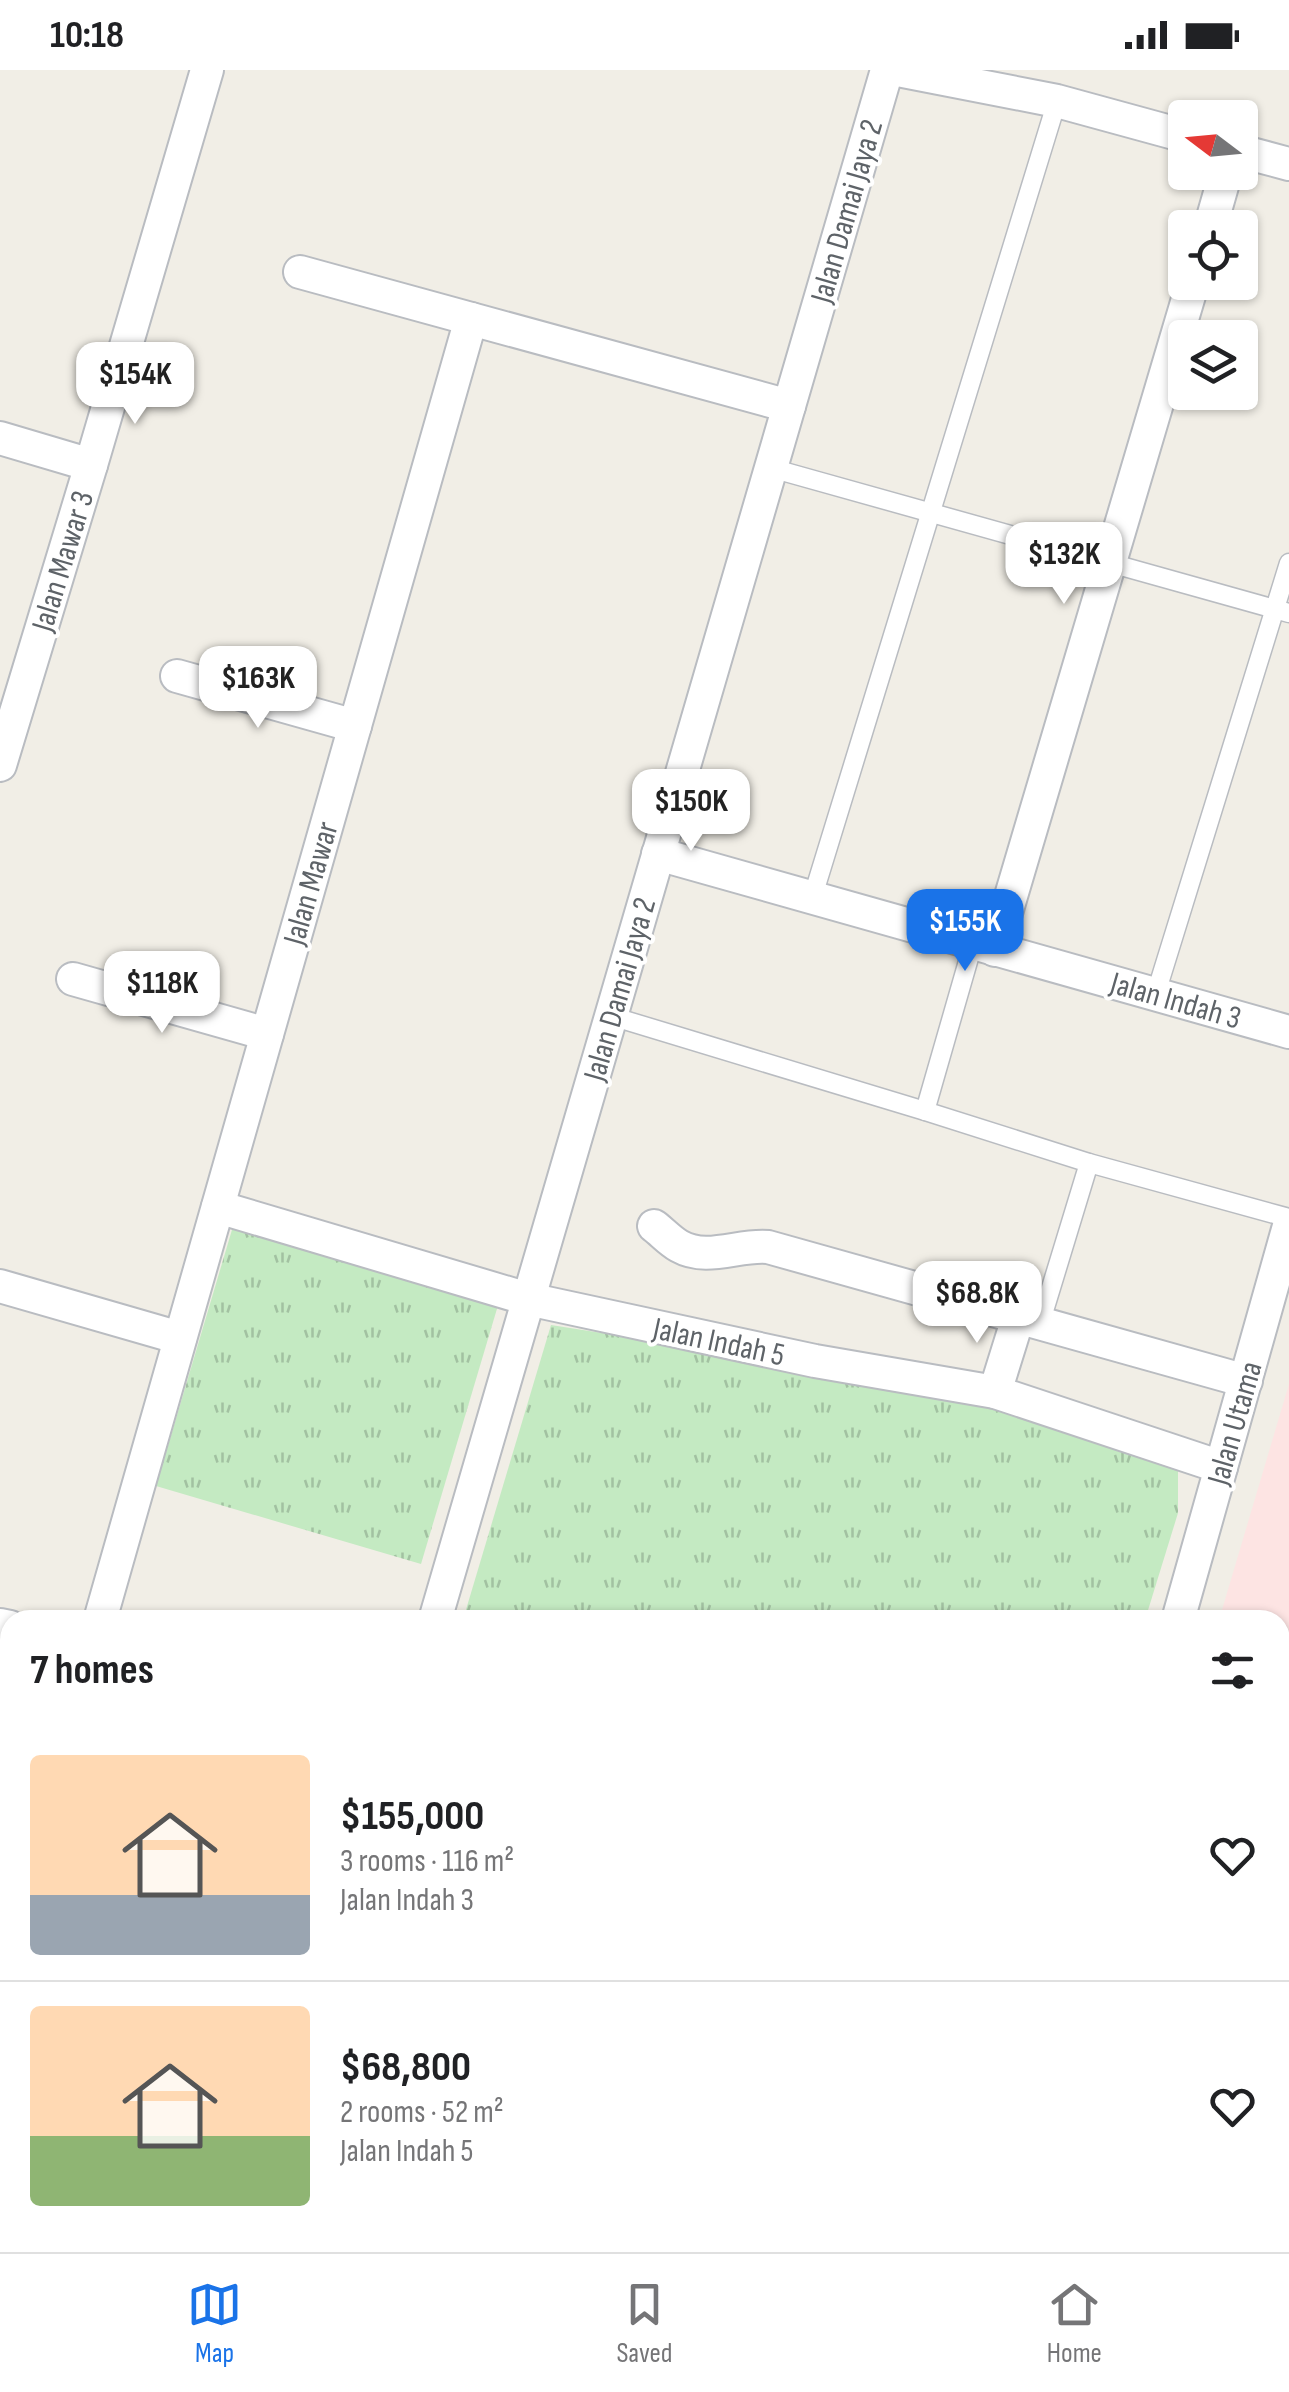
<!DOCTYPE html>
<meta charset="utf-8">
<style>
body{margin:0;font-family:"Sofia Sans Condensed",sans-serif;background:#f2f2f2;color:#202124;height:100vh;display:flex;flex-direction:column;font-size:38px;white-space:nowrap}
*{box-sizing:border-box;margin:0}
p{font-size:32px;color:#757577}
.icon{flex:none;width:55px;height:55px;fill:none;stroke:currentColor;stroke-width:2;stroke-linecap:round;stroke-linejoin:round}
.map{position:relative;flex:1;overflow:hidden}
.side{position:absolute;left:0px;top:1540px;width:1290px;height:642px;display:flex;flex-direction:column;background:#fff;border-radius:30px 30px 0 0;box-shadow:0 2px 8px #0004}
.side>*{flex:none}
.needle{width:65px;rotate:286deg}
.controls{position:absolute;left:1168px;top:30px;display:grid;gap:20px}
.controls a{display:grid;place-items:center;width:90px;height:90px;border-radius:10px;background:#fff;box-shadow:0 2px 8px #0004;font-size:50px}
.price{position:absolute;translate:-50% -85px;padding:0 22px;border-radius:20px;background:#fff;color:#222;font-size:32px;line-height:65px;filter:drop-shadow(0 2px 5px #0008)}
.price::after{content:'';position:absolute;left:50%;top:60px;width:30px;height:22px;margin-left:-15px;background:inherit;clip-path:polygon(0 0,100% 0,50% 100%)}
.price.on{background:#1a73e8;color:#fff}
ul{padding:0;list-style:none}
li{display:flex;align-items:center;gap:30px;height:250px;padding:0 30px}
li+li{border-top:2px solid #e0e0e0}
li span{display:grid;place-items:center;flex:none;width:280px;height:200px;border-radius:10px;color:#555}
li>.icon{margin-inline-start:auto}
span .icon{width:120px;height:120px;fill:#fffc;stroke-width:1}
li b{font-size:42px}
h2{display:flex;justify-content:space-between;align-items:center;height:120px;padding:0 30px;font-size:42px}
.status{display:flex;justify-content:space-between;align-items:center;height:70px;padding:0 50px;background:#fff;direction:ltr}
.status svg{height:28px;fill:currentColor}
.menu{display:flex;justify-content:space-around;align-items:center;height:140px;border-top:2px solid #e0e0e0;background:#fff;font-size:28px;color:#757577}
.menu a{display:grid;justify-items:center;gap:5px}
.menu .on{color:#1a73e8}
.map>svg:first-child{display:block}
</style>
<div class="status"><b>10:18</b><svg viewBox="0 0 49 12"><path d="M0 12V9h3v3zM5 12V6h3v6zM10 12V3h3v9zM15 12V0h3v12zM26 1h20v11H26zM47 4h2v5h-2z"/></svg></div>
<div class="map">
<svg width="1289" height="2182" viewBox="0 0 1289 2182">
<defs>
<pattern id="grass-tufts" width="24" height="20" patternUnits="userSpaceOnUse" patternTransform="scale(2.5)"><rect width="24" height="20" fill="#c4eac2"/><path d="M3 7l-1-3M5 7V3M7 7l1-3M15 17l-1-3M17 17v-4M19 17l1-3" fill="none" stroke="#a2c1a1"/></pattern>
</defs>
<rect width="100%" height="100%" fill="#f1eee6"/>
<path fill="#fde4e3" d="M1289 1314V2182H1031L1034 2172H1280V1550H1219Z"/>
<g fill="url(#grass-tufts)">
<path d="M234 1153 499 1232 421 1494 156 1416Z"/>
<path d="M551 1255 921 1313 1178 1397V1443L1145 1550H488L465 1543Z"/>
</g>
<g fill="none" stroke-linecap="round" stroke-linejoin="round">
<g stroke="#b9bcc1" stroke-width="21">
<g id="lane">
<path d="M771 398 1289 543"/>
<path d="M812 829 1057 31"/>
<path d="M1156 923 1289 493"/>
<path d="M611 946 925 1041 1089 1093 1289 1148"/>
<path d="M925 1041 973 874"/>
<path d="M1040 1254 1089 1093"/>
</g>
</g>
<g stroke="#b9bcc1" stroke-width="36">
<g id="street">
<path d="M898 0 1057 31 1185 66"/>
<path d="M1240 81 1289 94"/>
<path d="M1210 158 1226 102"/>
<path d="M300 202 789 336"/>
<path d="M0 368 91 395"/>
<path d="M177 606 355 656"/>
<path d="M0 695 91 395 207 0"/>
<path d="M658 784 1289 962"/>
<path d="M995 880 1193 212"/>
<path d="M73 909 267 964"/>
<path d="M218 1137 528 1229 815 1291 995 1322 1221 1397"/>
<path d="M654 1156C662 1162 670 1171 679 1176 707 1192 739 1174 768 1177L1246 1311"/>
<path d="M0 1216 180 1268"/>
<path d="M995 1322 1018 1248"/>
<path d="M100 1550 471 249"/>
<path d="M435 1550 887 0"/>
<path d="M1178 1550 1289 1156"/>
<path d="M0 1555 10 1557"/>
<path d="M0 1898 10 1863"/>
<path d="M250 2182 253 2172"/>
<path d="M574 2182 577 2172"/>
<path d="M989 2182 992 2172"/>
</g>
</g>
<use href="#lane" stroke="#fff" stroke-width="18"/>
<use href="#street" stroke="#fff" stroke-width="32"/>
</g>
<g text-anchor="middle" stroke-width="8" stroke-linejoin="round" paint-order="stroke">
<g font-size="32" fill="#5e6368" stroke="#fff">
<text transform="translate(846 141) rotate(-74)" y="11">Jalan Damai Jaya 2</text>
<text transform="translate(62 491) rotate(-73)" y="11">Jalan Mawar 3</text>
<text transform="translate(310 813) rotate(-74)" y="11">Jalan Mawar</text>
<text transform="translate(619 919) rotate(-74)" y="11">Jalan Damai Jaya 2</text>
<text transform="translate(1176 930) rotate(16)" y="11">Jalan Indah 3</text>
<text transform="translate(719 1271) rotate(12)" y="11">Jalan Indah 5</text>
<text transform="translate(1234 1353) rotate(-74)" y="11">Jalan Utama</text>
</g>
</g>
</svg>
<div class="controls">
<a><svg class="needle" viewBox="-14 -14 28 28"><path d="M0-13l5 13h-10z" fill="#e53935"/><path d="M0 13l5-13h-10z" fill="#757577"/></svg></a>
<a><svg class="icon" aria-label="locate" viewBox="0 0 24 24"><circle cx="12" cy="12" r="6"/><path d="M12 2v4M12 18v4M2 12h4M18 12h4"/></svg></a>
<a><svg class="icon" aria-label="layers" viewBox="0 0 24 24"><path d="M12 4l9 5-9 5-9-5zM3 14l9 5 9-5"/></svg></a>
</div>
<b class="price" style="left:135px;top:357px">$154K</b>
<b class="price" style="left:1064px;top:537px">$132K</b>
<b class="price" style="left:258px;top:661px">$163K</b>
<b class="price" style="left:691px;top:784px">$150K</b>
<b class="price on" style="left:965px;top:904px">$155K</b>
<b class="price" style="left:162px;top:966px">$118K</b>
<b class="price" style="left:977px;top:1276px">$68.8K</b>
<section class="side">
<h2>7 homes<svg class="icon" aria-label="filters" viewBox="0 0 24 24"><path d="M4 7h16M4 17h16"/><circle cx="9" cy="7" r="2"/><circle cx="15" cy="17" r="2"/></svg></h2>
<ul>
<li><span style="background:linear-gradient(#ffd9b3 70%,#9aa5b1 0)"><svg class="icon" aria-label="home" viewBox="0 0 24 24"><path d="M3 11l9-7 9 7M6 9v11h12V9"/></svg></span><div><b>$155,000</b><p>3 rooms · 116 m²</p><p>Jalan Indah 3</p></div><svg class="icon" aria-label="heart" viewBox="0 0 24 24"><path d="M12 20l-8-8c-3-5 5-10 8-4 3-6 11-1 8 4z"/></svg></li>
<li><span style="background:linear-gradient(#ffd9b3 65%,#8fb573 0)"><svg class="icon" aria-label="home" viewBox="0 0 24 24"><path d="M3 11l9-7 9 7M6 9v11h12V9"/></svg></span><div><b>$68,800</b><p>2 rooms · 52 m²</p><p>Jalan Indah 5</p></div><svg class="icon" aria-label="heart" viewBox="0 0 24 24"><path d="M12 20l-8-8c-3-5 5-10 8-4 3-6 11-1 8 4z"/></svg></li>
</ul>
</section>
</div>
<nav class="menu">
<a class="on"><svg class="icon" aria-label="map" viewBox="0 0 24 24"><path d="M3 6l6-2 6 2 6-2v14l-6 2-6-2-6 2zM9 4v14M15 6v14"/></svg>Map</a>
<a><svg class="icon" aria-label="saved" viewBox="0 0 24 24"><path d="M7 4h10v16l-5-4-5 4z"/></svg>Saved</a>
<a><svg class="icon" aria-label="home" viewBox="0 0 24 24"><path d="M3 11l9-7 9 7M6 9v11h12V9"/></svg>Home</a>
</nav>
